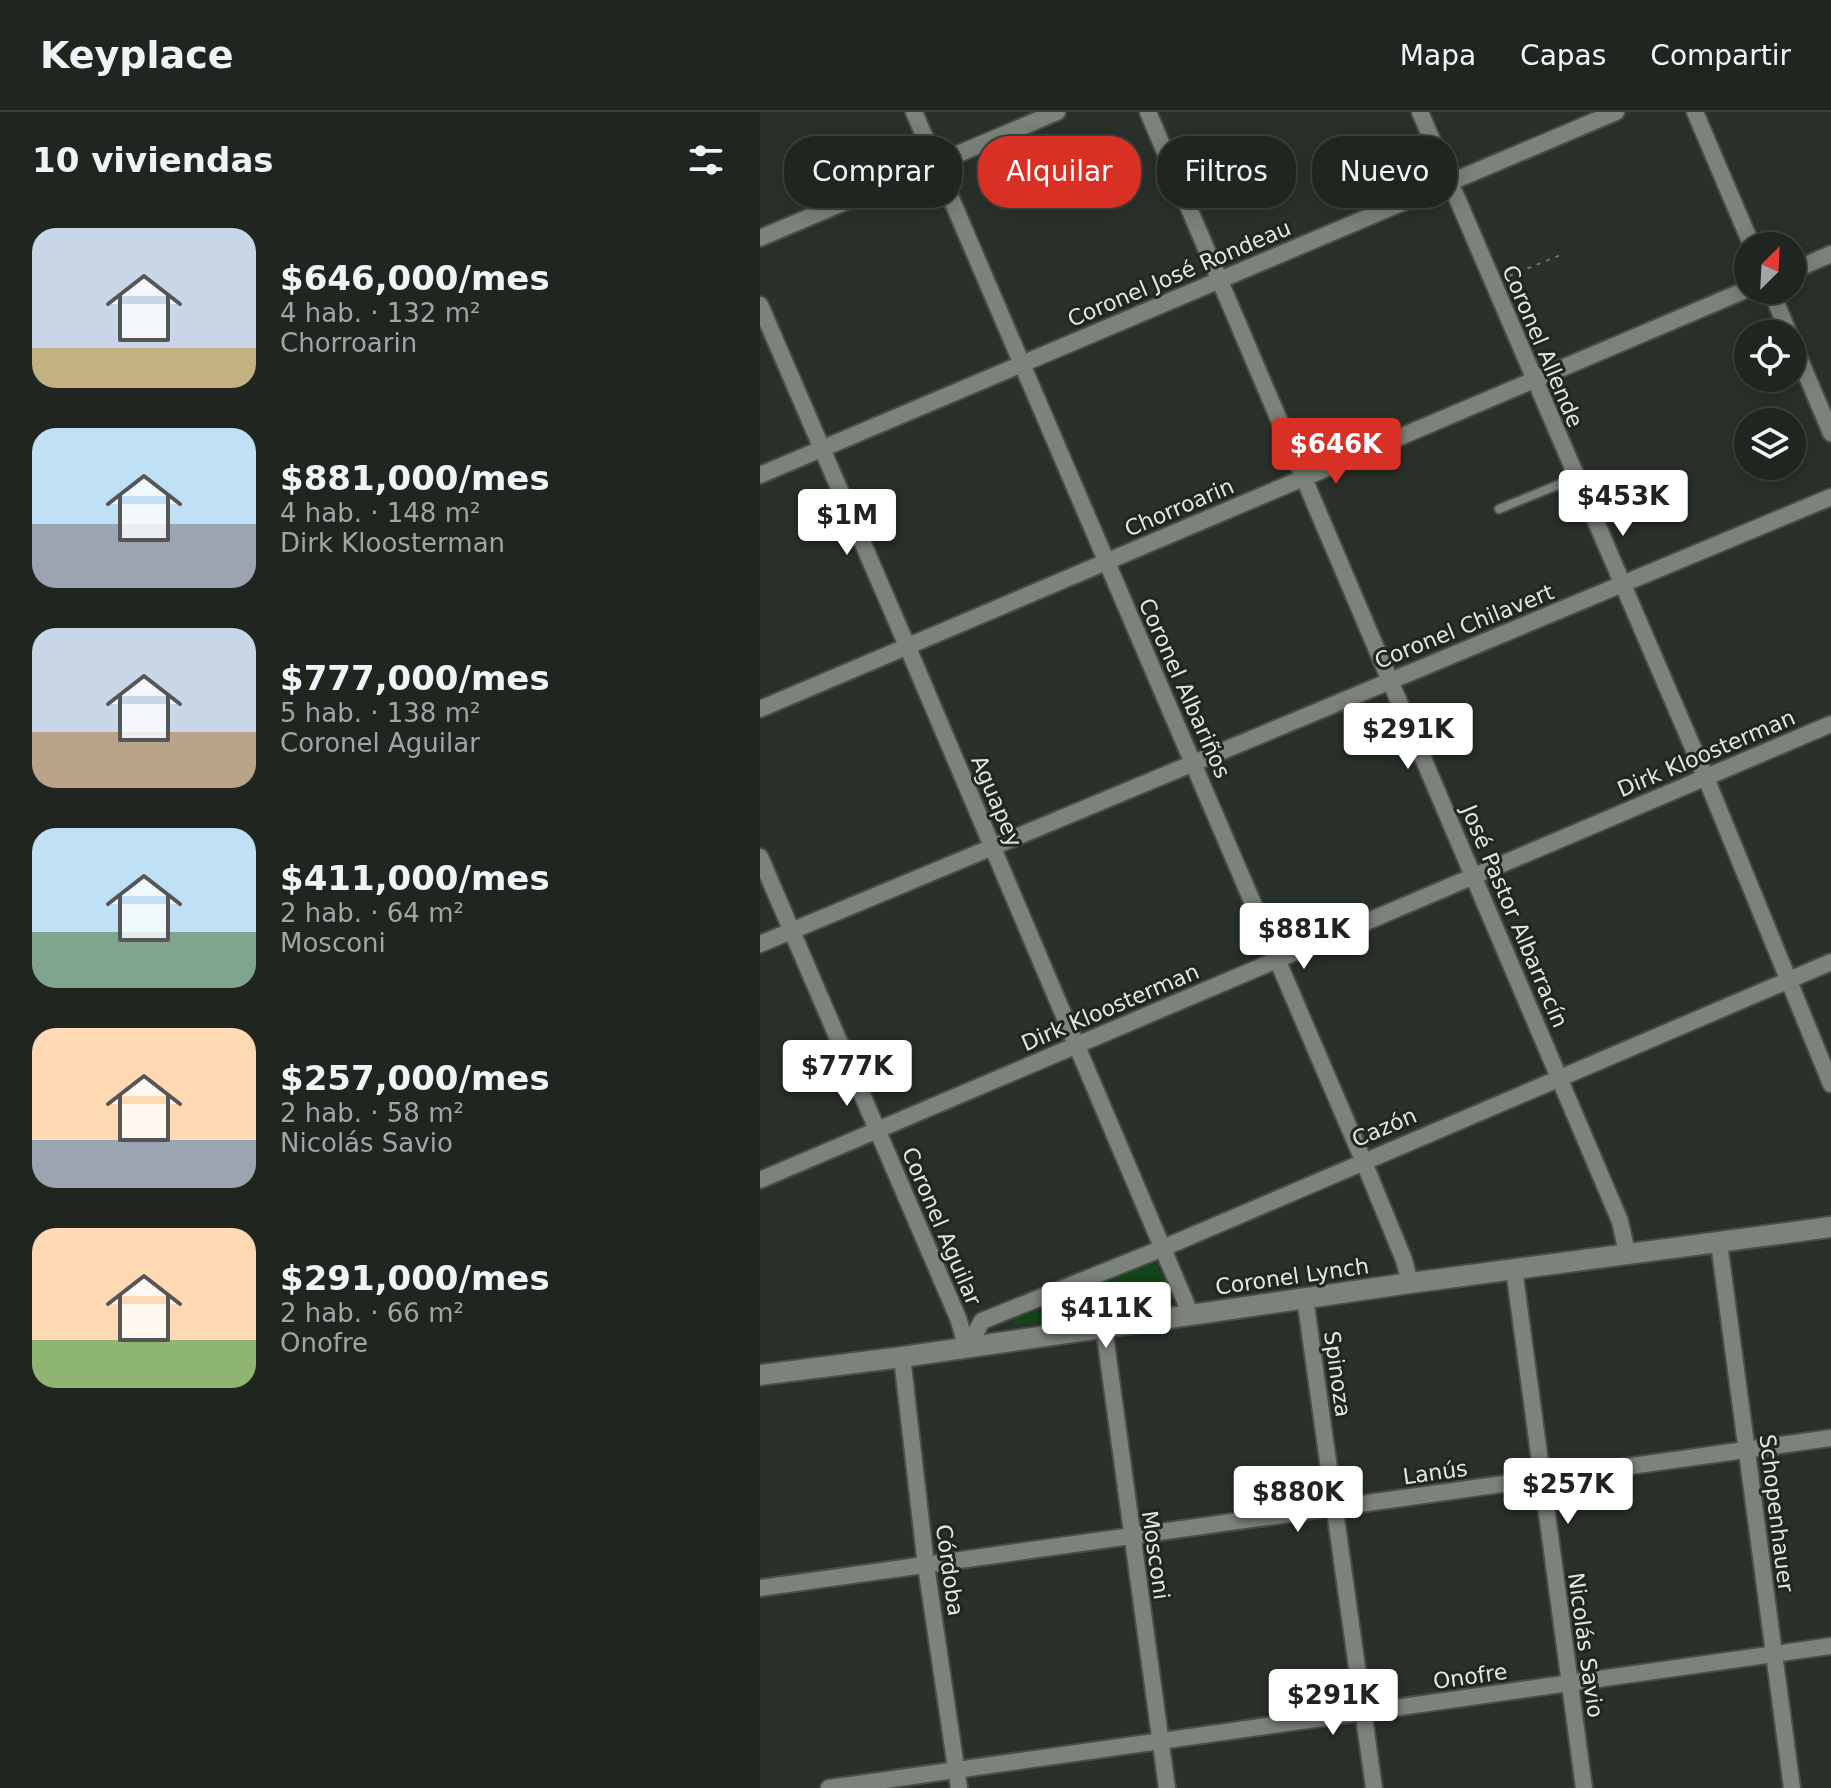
<!DOCTYPE html>
<html lang="es">
<meta charset="utf-8">
<style>
body{margin:0;font-family:"DejaVu Sans",sans-serif;background:#2d312d;color:#f1f3f6;height:100vh;display:flex;flex-direction:column;font-size:30px;white-space:nowrap}
*{box-sizing:border-box;margin:0}
p{font-size:26px;color:#a2a5a5}
.icon{flex:none;width:44px;height:44px;fill:none;stroke:currentColor;stroke-width:2;stroke-linecap:round;stroke-linejoin:round}
.map{position:relative;flex:1;overflow:hidden}
.drawer{display:flex;flex-direction:column;background:#202520;width:760px}
.drawer>*{flex:none}
.top-card{position:absolute;left:24px;top:24px;width:760px;height:72px;display:flex;gap:16px}
.needle{width:52px;rotate:24deg}
.tools{position:absolute;left:974px;top:120px;display:grid;gap:16px}
.tools a{display:grid;place-items:center;width:72px;height:72px;border-radius:50%;background:#202520;box-shadow:0 4px 20px #0003,0 0 0 2px #3d423e;font-size:40px}
.price{position:absolute;translate:-50% -68px;padding:0 18px;border-radius:8px;background:#fff;color:#222;font-size:26px;line-height:52px;filter:drop-shadow(0 2px 4px #0008)}
.price::after{content:'';position:absolute;left:50%;top:48px;width:24px;height:18px;margin-left:-12px;background:inherit;clip-path:polygon(0 0,100% 0,50% 100%)}
.price.active{background:#d93025;color:#fff}
ul{padding:0;list-style:none}
li{display:flex;align-items:center;gap:24px;height:200px;padding:0 32px}
li span{display:grid;place-items:center;flex:none;width:224px;height:160px;border-radius:24px;color:#555}
li>.icon{margin-inline-start:auto}
span .icon{width:96px;height:96px;fill:#fffc;stroke-width:1}
li b{font-size:34px}
h2{display:flex;justify-content:space-between;align-items:center;height:96px;padding:0 32px;font-size:34px}
.tag{padding:0 28px;border-radius:32px;background:#202520;box-shadow:0 4px 20px #0003,0 0 0 2px #3d423e;font-size:28px;line-height:72px}
.tag.active{background:#d93025;color:#fff}
header{display:flex;align-items:center;gap:48px;box-sizing:border-box;height:112px;padding:0 40px;background:#202520;border-bottom:2px solid #3d423e}
header strong{font-size:38px}
nav{display:flex;gap:44px;margin-inline-start:auto;font-size:28px}
main{display:flex;flex:1;min-height:0}
.map>svg:first-child{display:block}
</style>
<header>
<strong>Keyplace</strong>
<nav><a>Mapa</a><a>Capas</a><a>Compartir</a></nav>
</header>
<main>
<section class="drawer">
<h2>10 viviendas<svg class="icon" aria-label="filters" viewBox="0 0 24 24"><path d="M4 7h16M4 17h16"/><circle cx="9" cy="7" r="2"/><circle cx="15" cy="17" r="2"/></svg></h2>
<ul>
<li><span style="background:linear-gradient(#c9d6e8 75%,#c2b280 0)"><svg class="icon" aria-label="home" viewBox="0 0 24 24"><path d="M3 11l9-7 9 7M6 9v11h12V9"/></svg></span><div><b>$646,000/mes</b><p>4 hab. · 132 m²</p><p>Chorroarin</p></div></li>
<li><span style="background:linear-gradient(#bfe0f5 60%,#9aa5b1 0)"><svg class="icon" aria-label="home" viewBox="0 0 24 24"><path d="M3 11l9-7 9 7M6 9v11h12V9"/></svg></span><div><b>$881,000/mes</b><p>4 hab. · 148 m²</p><p>Dirk Kloosterman</p></div></li>
<li><span style="background:linear-gradient(#c9d6e8 65%,#b9a48a 0)"><svg class="icon" aria-label="home" viewBox="0 0 24 24"><path d="M3 11l9-7 9 7M6 9v11h12V9"/></svg></span><div><b>$777,000/mes</b><p>5 hab. · 138 m²</p><p>Coronel Aguilar</p></div></li>
<li><span style="background:linear-gradient(#bfe0f5 65%,#7fa58c 0)"><svg class="icon" aria-label="home" viewBox="0 0 24 24"><path d="M3 11l9-7 9 7M6 9v11h12V9"/></svg></span><div><b>$411,000/mes</b><p>2 hab. · 64 m²</p><p>Mosconi</p></div></li>
<li><span style="background:linear-gradient(#ffd9b3 70%,#9aa5b1 0)"><svg class="icon" aria-label="home" viewBox="0 0 24 24"><path d="M3 11l9-7 9 7M6 9v11h12V9"/></svg></span><div><b>$257,000/mes</b><p>2 hab. · 58 m²</p><p>Nicolás Savio</p></div></li>
<li><span style="background:linear-gradient(#ffd9b3 70%,#8fb573 0)"><svg class="icon" aria-label="home" viewBox="0 0 24 24"><path d="M3 11l9-7 9 7M6 9v11h12V9"/></svg></span><div><b>$291,000/mes</b><p>2 hab. · 66 m²</p><p>Onofre</p></div></li>
</ul>
</section>
<div class="map">
<svg width="1071" height="1676" viewBox="0 0 1071 1676">
<rect width="100%" height="100%" fill="#2a312a"/>
<path fill="#144419" d="M388 1148 397 1153 413 1183 411 1191 403 1197 254 1213 252 1204Z"/>
<g fill="none" stroke-linecap="round" stroke-linejoin="round">
<g stroke="#484f48" stroke-width="12">
<path id="service" d="M739 397 815 366"/>
</g>
<g stroke="#484f48" stroke-width="20">
<g id="minor">
<path d="M154 0 603 1048 644 1148 650 1171"/>
<path d="M388 0 860 1109 867 1141"/>
<path d="M660 0 946 666 1071 972"/>
<path d="M935 0 992 134"/>
<path d="M0 126 297 0"/>
<path d="M1032 159 1071 142"/>
<path d="M1011 178 1029 222"/>
<path d="M0 193 148 536 431 1203"/>
<path d="M1032 229 1071 321"/>
<path d="M0 363 856 0"/>
<path d="M0 597 988 177"/>
<path d="M0 745 198 1206 207 1236"/>
<path d="M0 832 1071 385"/>
<path d="M0 1068 1071 612"/>
<path d="M959 1131 1032 1676"/>
<path d="M754 1157 824 1676"/>
<path d="M545 1186 614 1676"/>
<path d="M344 1216 407 1676"/>
<path d="M207 1236 222 1209 403 1136 1071 850"/>
<path d="M142 1245 166 1454 199 1676"/>
<path d="M0 1476 1071 1326"/>
<path d="M69 1676 1071 1534"/>
</g>
</g>
<g stroke="#484f48" stroke-width="24">
<path id="tertiary" d="M0 1263 142 1245 650 1171 1071 1115"/>
</g>
<path stroke="#6d736d" stroke-width="2" stroke-dasharray="4 6" stroke-linecap="butt" d="M749 164 803 142"/>
<use href="#service" stroke="#7b837a" stroke-width="8"/>
<use href="#minor" stroke="#7b837a" stroke-width="16"/>
<use href="#tertiary" stroke="#7b837a" stroke-width="20"/>
</g>
<g text-anchor="middle" stroke-width="6" stroke-linejoin="round" paint-order="stroke">
<g font-size="22" fill="#e3e7e3" stroke="#202720">
<text transform="translate(419 161) rotate(-23)" y="8">Coronel José Rondeau</text>
<text transform="translate(783 234) rotate(67)" y="8">Coronel Allende</text>
<text transform="translate(419 395) rotate(-23)" y="8">Chorroarin</text>
<text transform="translate(704 514) rotate(-22)" y="8">Coronel Chilavert</text>
<text transform="translate(425 576) rotate(66)" y="8">Coronel Albariños</text>
<text transform="translate(946 641) rotate(-23)" y="8">Dirk Kloosterman</text>
<text transform="translate(237 689) rotate(67)" y="8">Aguapey</text>
<text transform="translate(755 804) rotate(67)" y="8">José Pastor Albarracín</text>
<text transform="translate(350 895) rotate(-23)" y="8">Dirk Kloosterman</text>
<text transform="translate(624 1015) rotate(-23)" y="8">Cazón</text>
<text transform="translate(182 1114) rotate(67)" y="8">Coronel Aguilar</text>
<text transform="translate(532 1164) rotate(-8)" y="8">Coronel Lynch</text>
<text transform="translate(578 1262) rotate(82)" y="8">Spinoza</text>
<text transform="translate(675 1360) rotate(-8)" y="8">Lanús</text>
<text transform="translate(1017 1401) rotate(83)" y="8">Schopenhauer</text>
<text transform="translate(396 1443) rotate(82)" y="8">Mosconi</text>
<text transform="translate(190 1458) rotate(82)" y="8">Córdoba</text>
<text transform="translate(826 1533) rotate(82)" y="8">Nicolás Savio</text>
<text transform="translate(710 1564) rotate(-8)" y="8">Onofre</text>
</g>
</g>
</svg>
<div class="tools">
<a><svg class="needle" viewBox="-14 -14 28 28"><path d="M0-13l5 13h-10z" fill="#e53935"/><path d="M0 13l5-13h-10z" fill="#a2a5a5"/></svg></a>
<a><svg class="icon" aria-label="locate" viewBox="0 0 24 24"><circle cx="12" cy="12" r="6"/><path d="M12 2v4M12 18v4M2 12h4M18 12h4"/></svg></a>
<a><svg class="icon" aria-label="layers" viewBox="0 0 24 24"><path d="M12 4l9 5-9 5-9-5zM3 14l9 5 9-5"/></svg></a>
</div>
<b class="price active" style="left:576px;top:374px">$646K</b>
<b class="price" style="left:863px;top:426px">$453K</b>
<b class="price" style="left:87px;top:445px">$1M</b>
<b class="price" style="left:648px;top:659px">$291K</b>
<b class="price" style="left:544px;top:859px">$881K</b>
<b class="price" style="left:87px;top:996px">$777K</b>
<b class="price" style="left:346px;top:1238px">$411K</b>
<b class="price" style="left:808px;top:1414px">$257K</b>
<b class="price" style="left:538px;top:1422px">$880K</b>
<b class="price" style="left:573px;top:1625px">$291K</b>
<div class="top-card">
<a class="tag">Comprar</a>
<a class="tag active">Alquilar</a>
<a class="tag">Filtros</a>
<a class="tag">Nuevo</a>
</div>
</div>
</main>
